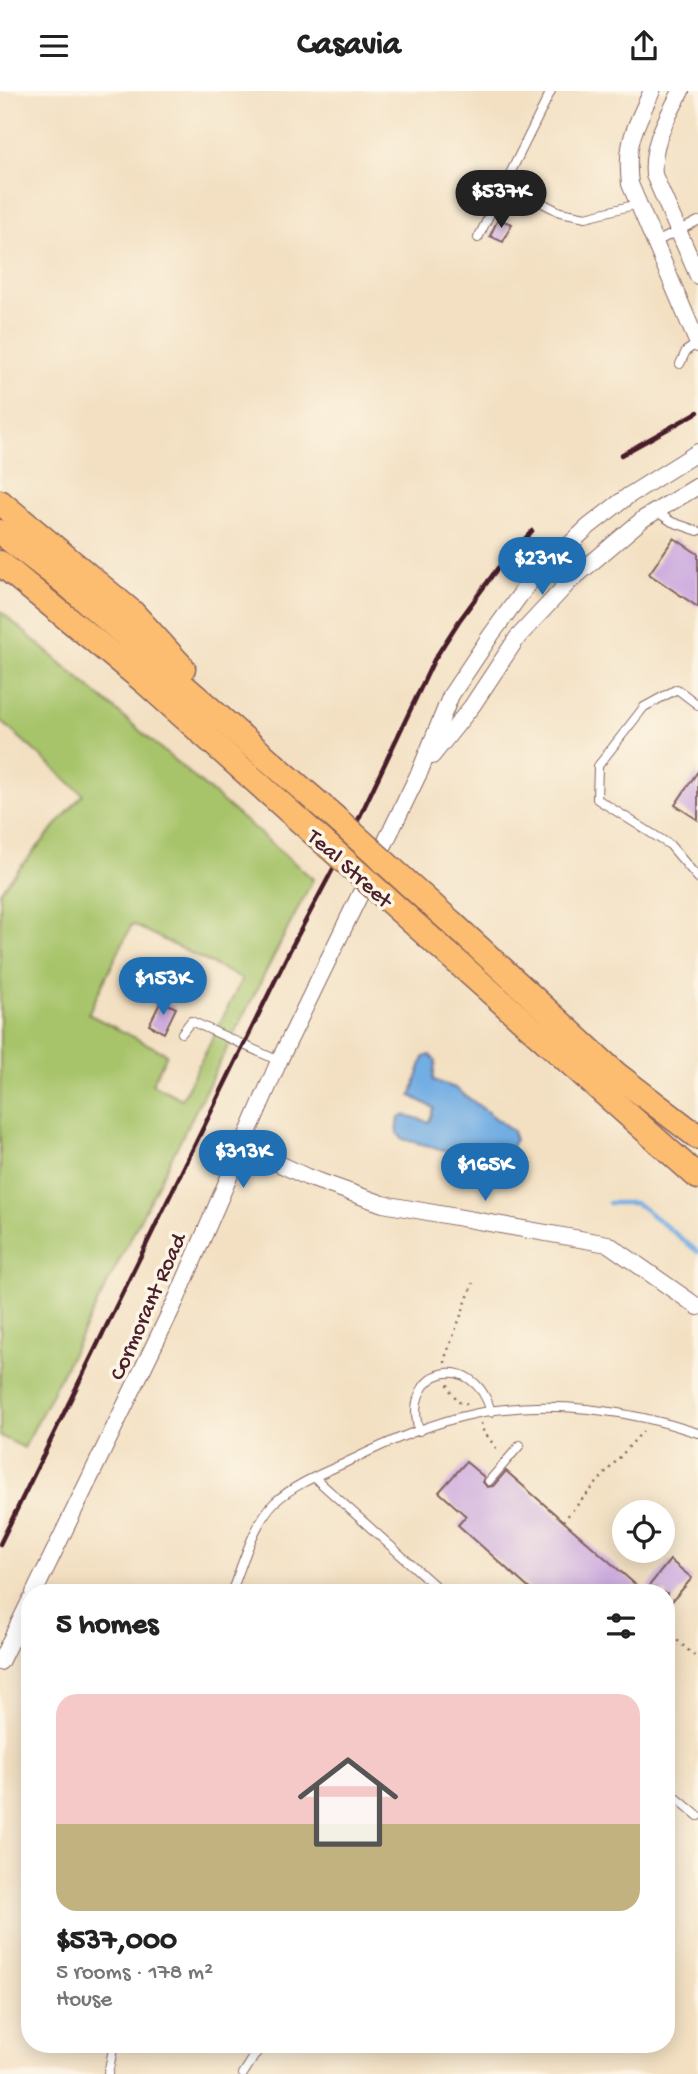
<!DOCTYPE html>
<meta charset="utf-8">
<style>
body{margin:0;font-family:"Gochi Hand",sans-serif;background:#f6f6f6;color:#222;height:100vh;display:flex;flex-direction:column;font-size:26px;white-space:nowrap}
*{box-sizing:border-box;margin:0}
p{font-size:23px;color:#767676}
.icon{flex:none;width:38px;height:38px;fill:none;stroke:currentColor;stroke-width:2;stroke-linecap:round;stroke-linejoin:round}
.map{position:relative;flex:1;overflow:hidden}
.side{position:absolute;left:21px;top:1493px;width:654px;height:469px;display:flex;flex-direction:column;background:#fff;border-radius:28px;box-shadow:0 4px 18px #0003}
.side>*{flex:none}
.tools{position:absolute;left:612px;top:1409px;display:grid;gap:14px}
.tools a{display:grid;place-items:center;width:63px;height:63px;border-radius:50%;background:#fff;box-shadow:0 4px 18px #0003;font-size:35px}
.price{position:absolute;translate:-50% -60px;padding:0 16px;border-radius:24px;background:#1f6fb2;color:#fff;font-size:23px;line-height:46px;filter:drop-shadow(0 2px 4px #0008)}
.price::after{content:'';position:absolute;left:50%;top:42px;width:21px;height:16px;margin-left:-10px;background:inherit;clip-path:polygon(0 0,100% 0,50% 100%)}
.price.active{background:#222;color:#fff}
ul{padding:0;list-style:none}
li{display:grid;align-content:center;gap:14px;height:371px;padding:0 35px}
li+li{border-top:2px solid #e0e0e0}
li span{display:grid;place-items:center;height:217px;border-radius:21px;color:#555}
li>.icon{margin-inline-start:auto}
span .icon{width:126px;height:126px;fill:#fffc;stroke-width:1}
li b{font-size:30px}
h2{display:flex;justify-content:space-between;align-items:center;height:84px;padding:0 35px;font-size:30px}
header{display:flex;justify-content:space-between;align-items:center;height:91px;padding:0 35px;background:#fff;font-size:32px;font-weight:700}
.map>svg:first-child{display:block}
</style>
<header><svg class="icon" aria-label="menu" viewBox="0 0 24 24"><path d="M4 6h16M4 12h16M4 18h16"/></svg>Casavia<svg class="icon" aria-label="share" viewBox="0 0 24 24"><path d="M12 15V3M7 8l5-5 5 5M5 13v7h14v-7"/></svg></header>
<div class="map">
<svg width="698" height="1983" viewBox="0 0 698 1983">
<rect width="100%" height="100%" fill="#fcf5e5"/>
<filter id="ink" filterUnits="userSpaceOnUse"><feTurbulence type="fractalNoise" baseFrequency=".0143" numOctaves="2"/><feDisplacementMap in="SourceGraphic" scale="14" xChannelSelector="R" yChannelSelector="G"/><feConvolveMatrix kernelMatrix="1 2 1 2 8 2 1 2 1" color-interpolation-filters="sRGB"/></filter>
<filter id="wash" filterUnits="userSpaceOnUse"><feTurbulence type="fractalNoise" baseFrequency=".00686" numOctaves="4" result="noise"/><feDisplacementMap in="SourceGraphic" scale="28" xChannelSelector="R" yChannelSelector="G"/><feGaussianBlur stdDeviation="1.57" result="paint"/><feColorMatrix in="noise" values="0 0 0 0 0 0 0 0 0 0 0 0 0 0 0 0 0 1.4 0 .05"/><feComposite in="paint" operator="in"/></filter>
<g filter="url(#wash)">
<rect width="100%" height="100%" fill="#f3e0c2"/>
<path fill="#a7c46b" stroke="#78724b" stroke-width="2" fill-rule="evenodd" d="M0 520 313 788 24 1357 0 1345V800L83 703 0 629ZM132 833 242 888 182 1008 152 993 167 963 88 923Z"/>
<path fill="#72ade3" stroke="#5e6687" stroke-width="2" d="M430 964 436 970 433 989 455 997 513 1040 515 1049 504 1075 403 1048 397 1042 399 1027 406 1024 429 1031 434 1017 411 1005 424 966Z"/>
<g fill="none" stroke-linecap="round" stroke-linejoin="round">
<path stroke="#72ade3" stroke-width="4.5" d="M609 1112H634L642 1116 698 1161"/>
</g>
<g id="blocks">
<g fill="#ceaddf">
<path d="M498 128 512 133 503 151 490 145Z"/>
<path d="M674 447 698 463V516L649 483Z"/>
<path d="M698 680V729L675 714Z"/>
<path d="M161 910 176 917 164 942 149 934Z"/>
<path d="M466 1371 484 1386 483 1391 487 1396 493 1395 506 1380 644 1501 670 1469 692 1487 667 1516V1502H534L458 1434 466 1425 439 1401Z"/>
</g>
</g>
</g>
<g filter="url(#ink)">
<use href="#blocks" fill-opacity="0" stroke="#856360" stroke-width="2"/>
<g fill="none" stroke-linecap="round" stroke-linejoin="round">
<g stroke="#856360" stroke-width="10">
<g id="service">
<path d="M505 93 560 121 586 126 638 113"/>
<path d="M478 147 551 0"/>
<path d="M654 152 698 130"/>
<path d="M680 273 686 260 698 252"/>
<path d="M657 421 672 431 698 440"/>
<path d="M698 614 677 598 644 616 598 675 597 708 670 754 698 787"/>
<path d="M182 942 191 930 279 970"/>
<path d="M419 1340C401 1276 474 1258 491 1321"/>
<path d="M315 1387 443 1502"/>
<path d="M489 1390 520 1354"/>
<path d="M231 1502C242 1475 254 1431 275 1411 296 1392 324 1382 349 1370 390 1350 433 1331 478 1322 549 1308 630 1319 698 1342"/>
<path d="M667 1699 698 1725"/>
<path d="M108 1983 114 1953"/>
<path d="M243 1983 262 1953"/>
</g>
</g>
<g stroke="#856360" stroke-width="18">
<g id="minor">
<path d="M652 0C635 36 625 52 630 93L698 253"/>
<path d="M681 0C667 28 651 52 654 84L698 185"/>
<path d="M432 665 472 615 517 547 569 491 643 428 698 395"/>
<path d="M242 1055 307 1086 383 1113 608 1153 698 1216"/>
<path d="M34 1502 177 1207 279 970 420 680 451 604 491 544 528 493 588 436 628 405 698 361"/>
<path d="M0 1571 30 1510"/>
</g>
</g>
<g stroke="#856360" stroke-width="27">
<g id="primary">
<path d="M0 411 133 522 183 577"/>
<path d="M0 441 63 490 340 731"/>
<path d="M0 472 145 591 328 755"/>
<path d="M452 832 616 983 698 1046"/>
<path d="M438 854 698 1086"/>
</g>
</g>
<g stroke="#856360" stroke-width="2.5" stroke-dasharray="2 5" stroke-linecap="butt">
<path d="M445 1272V1267L473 1192"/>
<path d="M448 1293 449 1298 459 1311 469 1313"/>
<path d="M481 1332 482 1338 499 1361"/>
<path d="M563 1430 643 1340"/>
<path d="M667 1540 698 1568"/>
</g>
<use href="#service" stroke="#fff" stroke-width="8"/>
<use href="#minor" stroke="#fff" stroke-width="16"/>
<use href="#primary" stroke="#fcbd6f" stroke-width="24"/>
<g stroke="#4a1f2b" stroke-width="4.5">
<path d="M621 364 698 321"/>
<path d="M0 1453 290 859 351 744 434 569 459 530 497 478 532 440"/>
</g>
<g stroke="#856360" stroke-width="27" stroke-linecap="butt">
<g id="primary-bridge">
<path d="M340 731 452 832"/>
<path d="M328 755 438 854"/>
</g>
</g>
<use href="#primary-bridge" stroke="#fcbd6f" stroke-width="24"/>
</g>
</g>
<g text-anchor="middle" stroke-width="7" stroke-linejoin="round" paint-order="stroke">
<g font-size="23" fill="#4a1f2b" stroke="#fcf5e5">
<text transform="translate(351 776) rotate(42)" y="8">Teal Street</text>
<text transform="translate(146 1215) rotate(-66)" y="8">Cormorant Road</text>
</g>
</g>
</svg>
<div class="tools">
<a><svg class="icon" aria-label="locate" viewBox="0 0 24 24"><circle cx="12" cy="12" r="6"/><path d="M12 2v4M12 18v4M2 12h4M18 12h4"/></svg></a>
</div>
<b class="price active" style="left:501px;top:139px">$537K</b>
<b class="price" style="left:542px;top:506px">$231K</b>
<b class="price" style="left:163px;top:926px">$153K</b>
<b class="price" style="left:243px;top:1099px">$313K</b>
<b class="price" style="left:485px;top:1112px">$165K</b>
<section class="side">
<h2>5 homes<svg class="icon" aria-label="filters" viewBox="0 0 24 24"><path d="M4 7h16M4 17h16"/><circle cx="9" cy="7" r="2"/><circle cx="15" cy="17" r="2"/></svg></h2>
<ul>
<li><span style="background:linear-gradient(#f6c9c9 60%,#c2b280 0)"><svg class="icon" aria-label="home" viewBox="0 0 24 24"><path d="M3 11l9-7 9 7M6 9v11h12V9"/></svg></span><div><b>$537,000</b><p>5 rooms · 178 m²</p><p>House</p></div></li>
</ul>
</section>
</div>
